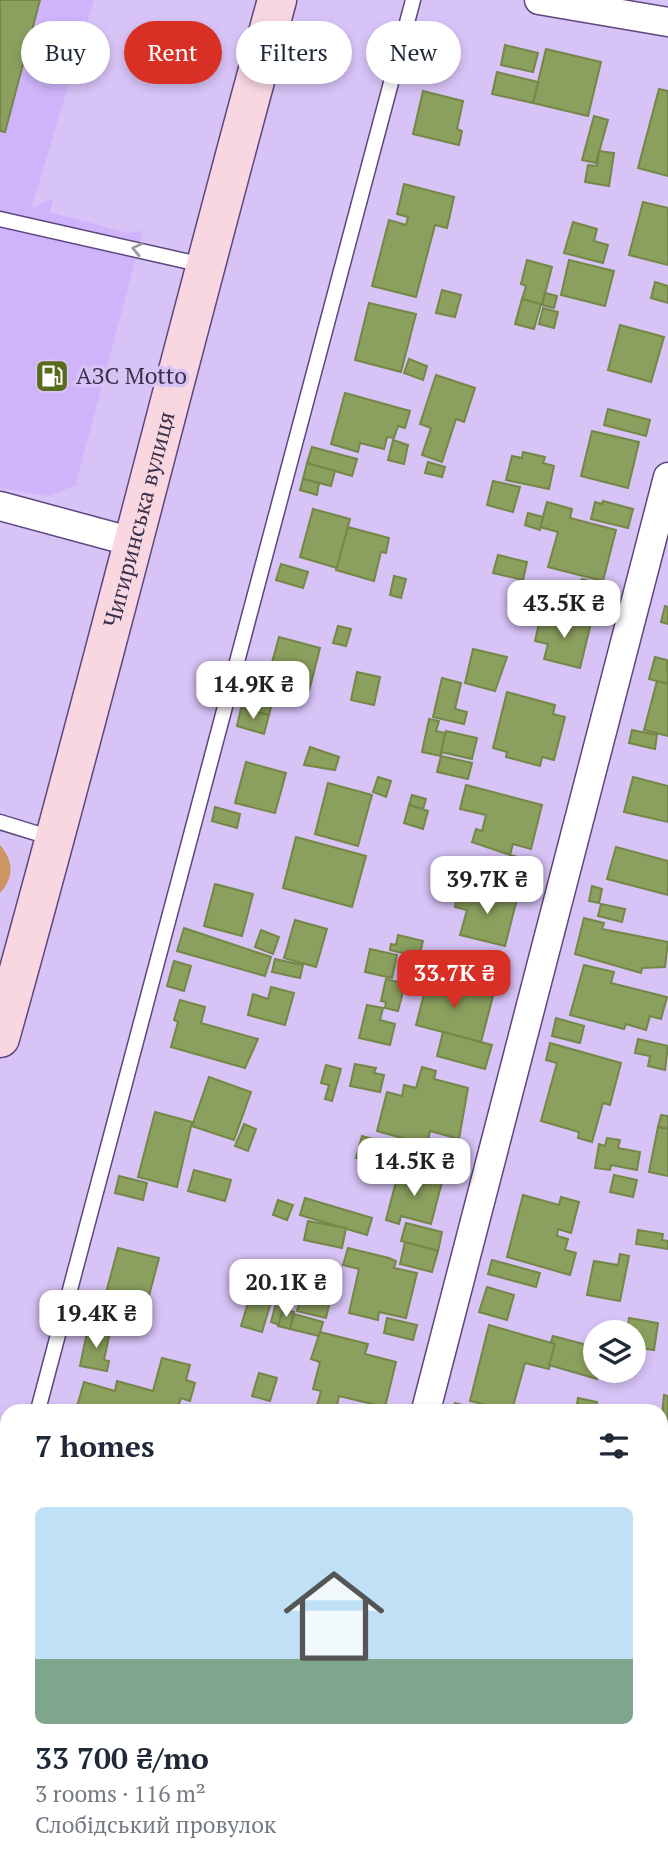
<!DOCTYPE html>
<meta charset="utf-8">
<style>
body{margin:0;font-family:"PT Serif",serif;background:#f2f2f3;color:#1f2937;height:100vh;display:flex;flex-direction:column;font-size:26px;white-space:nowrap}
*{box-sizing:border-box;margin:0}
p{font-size:23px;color:#747a83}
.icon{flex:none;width:38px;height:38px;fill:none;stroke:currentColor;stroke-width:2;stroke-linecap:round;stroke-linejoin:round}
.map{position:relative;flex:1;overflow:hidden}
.side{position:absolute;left:0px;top:1404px;width:668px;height:471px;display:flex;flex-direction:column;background:#fff;border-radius:21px 21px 0 0;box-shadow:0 4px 10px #0003}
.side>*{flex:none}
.guide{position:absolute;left:21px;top:21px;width:626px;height:63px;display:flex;gap:14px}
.tools{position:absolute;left:583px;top:1320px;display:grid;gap:14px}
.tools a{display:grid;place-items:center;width:63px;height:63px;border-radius:50%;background:#fff;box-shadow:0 4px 10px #0003;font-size:35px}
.price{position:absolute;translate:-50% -60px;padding:0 16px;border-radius:14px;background:#fff;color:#222;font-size:23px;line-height:46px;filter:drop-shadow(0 2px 4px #0008)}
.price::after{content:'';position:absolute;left:50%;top:42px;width:21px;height:16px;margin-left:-10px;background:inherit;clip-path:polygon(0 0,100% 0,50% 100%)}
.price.active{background:#d93025;color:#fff}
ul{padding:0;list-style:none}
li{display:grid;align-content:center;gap:14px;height:371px;padding:0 35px}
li+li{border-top:2px solid #e0e1e3}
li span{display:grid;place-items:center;height:217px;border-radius:10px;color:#555}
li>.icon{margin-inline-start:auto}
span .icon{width:126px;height:126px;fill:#fffc;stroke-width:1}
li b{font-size:30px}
h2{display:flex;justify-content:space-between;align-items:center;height:84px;padding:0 35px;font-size:30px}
.pill{padding:0 24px;border-radius:32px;background:#fff;box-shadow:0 4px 10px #0003;font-size:24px;line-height:63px}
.pill.active{background:#d93025;color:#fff}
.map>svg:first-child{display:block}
</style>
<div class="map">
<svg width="668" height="1873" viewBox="0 0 668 1873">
<rect width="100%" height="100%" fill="#d7c3f6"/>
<path fill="#d0b4fb" d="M0 0H94L32 206 37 207 42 202 53 200 50 212 128 233 143 231 76 483 79 484 48 496 0 488Z"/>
<path fill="#cc9563" d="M0 845C14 861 14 878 0 893Z"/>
<g fill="#8ba05e" stroke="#748746" stroke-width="2">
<path d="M0 0H40L5 132 0 131Z"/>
<path d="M424 27 453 35 446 64 416 56Z"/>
<path d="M505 45 538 53 533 72 501 65Z"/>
<path d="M546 49 601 62 588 116 533 103Z"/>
<path d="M497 72 538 82 533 103 492 94Z"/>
<path d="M659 89 668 91V176L638 168Z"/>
<path d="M423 91 463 101 457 129 462 131 459 145 413 134Z"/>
<path d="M594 116 608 120 596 163 582 160Z"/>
<path d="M599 151 614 153 609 186 585 182 588 165 597 166Z"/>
<path d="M404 184 454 197 447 228 435 225 416 297 372 286 389 220 406 225 408 217 397 214Z"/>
<path d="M643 202 668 208V265L629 255Z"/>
<path d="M573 222 597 229 594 241 608 245 603 263 564 253Z"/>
<path d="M527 260 552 267 542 305 522 299 526 286 521 284Z"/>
<path d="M569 260 614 271 605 306 561 295Z"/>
<path d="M655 282 668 286V303L651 298Z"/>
<path d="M442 290 461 295 455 317 436 313Z"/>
<path d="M545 293 557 296 554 308 542 305Z"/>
<path d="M522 299 541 304 534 329 515 324Z"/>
<path d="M369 303 416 314 401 372 355 360Z"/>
<path d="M543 308 558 312 554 328 539 324Z"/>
<path d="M620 325 664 337 651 382 608 370Z"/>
<path d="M409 359 427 366 423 380 404 373Z"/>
<path d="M436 375 475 388 464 422 456 419 442 462 422 455 431 428 420 424Z"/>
<path d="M345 393 410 411 405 428 398 426 394 438 387 437 384 449 360 443 358 452 331 444Z"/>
<path d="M608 409 650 420 646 436 604 425Z"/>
<path d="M592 431 639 442 628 488 581 476Z"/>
<path d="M393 440 408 445 404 464 388 460Z"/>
<path d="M312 447 357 459 352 476 307 463Z"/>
<path d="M523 452 545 457 543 463 554 466 549 489 506 480 512 456 522 458Z"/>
<path d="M428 462 445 467 442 477 425 473Z"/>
<path d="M307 463 335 471 331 486 303 479Z"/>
<path d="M303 479 319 483 317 495 300 490Z"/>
<path d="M493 481 520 487 513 512 487 505Z"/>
<path d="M603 501 633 509 628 528 591 519 595 502 602 504Z"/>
<path d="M547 502 572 509 570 518 616 530 603 581 548 567 558 532 540 527Z"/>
<path d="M313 509 350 519 337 568 300 557Z"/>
<path d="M528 513 543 517 540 530 525 525Z"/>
<path d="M348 527 389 538 386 553 381 552 374 581 336 570Z"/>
<path d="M498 555 527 562 523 580 493 573Z"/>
<path d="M281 564 308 572 303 588 276 580Z"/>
<path d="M394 576 406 579 401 598 390 595Z"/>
<path d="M582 579 614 587 609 604 578 595Z"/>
<path d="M545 600 562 604 559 615 541 613Z"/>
<path d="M665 606 668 607V624L661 622Z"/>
<path d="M555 614 591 623 580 668 544 659 548 644 535 641 540 619 553 622Z"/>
<path d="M338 626 351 629 346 646 333 643Z"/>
<path d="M279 637 320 648 309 691 267 681Z"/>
<path d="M473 649 507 657 495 691 465 683Z"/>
<path d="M655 657 667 660 668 684 649 679Z"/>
<path d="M357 672 380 677 374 705 351 700Z"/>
<path d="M442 678 461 683 455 709 467 712 464 724 433 717Z"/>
<path d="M657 681 668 684V736L644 730Z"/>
<path d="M246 692 273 699 269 715 241 708Z"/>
<path d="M507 692 555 705 553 714 565 717 554 760 542 757 540 766 506 757 507 752 493 748Z"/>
<path d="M241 708 269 715 264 734 237 726Z"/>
<path d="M429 719 439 721 436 731 445 733 441 756 422 752Z"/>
<path d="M632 730 657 735 655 749 629 743Z"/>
<path d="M446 731 477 738 472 759 441 752Z"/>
<path d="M310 747 339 757 335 770 304 765Z"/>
<path d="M441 756 472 763 468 779 437 772Z"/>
<path d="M246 762 286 773 275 813 235 803Z"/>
<path d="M378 777 391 781 386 797 373 792Z"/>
<path d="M633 777 668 786V822L624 812Z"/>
<path d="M328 783 372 795 358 846 315 834Z"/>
<path d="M466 785 542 805 531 849 513 844 510 855 472 842 476 829 482 831 486 815 460 809Z"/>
<path d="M412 795 426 799 423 809 409 805Z"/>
<path d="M409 805 428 811 423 829 404 823Z"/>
<path d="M215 807 240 814 237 828 212 821Z"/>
<path d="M296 837 366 856 352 907 283 888Z"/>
<path d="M616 847 668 861V895L607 879Z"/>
<path d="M510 855 540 863 531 895 502 888Z"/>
<path d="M215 884 253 894 242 936 204 926Z"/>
<path d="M592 886 602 889 599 903 589 901Z"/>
<path d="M472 887 517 899 505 946 460 935 467 910 455 907 458 892 471 895Z"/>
<path d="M601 904 625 909 622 922 598 916Z"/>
<path d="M584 918 604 923 602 929 668 942 665 967 642 968 641 973 575 954Z"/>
<path d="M295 920 327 929 316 967 284 958Z"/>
<path d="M184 928 271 957 265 976 177 951Z"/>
<path d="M261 930 279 937 273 954 255 947Z"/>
<path d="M398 935 423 941 419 957 390 950 391 944 396 945Z"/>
<path d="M370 949 397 955 392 978 365 972Z"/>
<path d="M275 959 303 965 300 978 272 972Z"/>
<path d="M174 961 191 966 184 991 167 986Z"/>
<path d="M584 965 614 972 611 983 667 997 661 1019 650 1016 646 1030 626 1024 624 1029 570 1015Z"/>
<path d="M386 979 405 984 398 1011 385 1008 386 1002 381 1001Z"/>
<path d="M428 979 493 996 481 1042 416 1025Z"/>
<path d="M271 987 294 993 285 1025 248 1015 253 994 268 999Z"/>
<path d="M180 1000 205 1007 201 1023 258 1039 245 1068 171 1047 178 1022 174 1020Z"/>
<path d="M367 1005 383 1008 380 1020 395 1024 390 1045 359 1038Z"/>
<path d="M556 1018 584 1026 580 1043 552 1036Z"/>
<path d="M443 1032 492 1045 485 1069 437 1056Z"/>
<path d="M638 1039 668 1046 665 1070 648 1066 650 1056 635 1053Z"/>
<path d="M550 1043 621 1063 610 1105 603 1103 592 1142 578 1138 579 1132 541 1121 557 1063 546 1060Z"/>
<path d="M355 1064 376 1068 374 1073 384 1075 380 1092 350 1086Z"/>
<path d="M326 1065 341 1069 332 1101 325 1099 329 1085 321 1083Z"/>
<path d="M422 1067 436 1071 434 1079 468 1088 459 1139 430 1131 427 1145 377 1131 387 1092 402 1096 404 1085 416 1088Z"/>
<path d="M209 1077 251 1092 234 1140 192 1126Z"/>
<path d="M155 1112 192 1122 177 1187 138 1177Z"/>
<path d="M661 1115 668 1116V1129L658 1127Z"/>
<path d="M244 1124 256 1129 248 1151 235 1146Z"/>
<path d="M658 1127 668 1129V1176L649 1172Z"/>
<path d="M362 1136 387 1143 382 1164 356 1158Z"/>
<path d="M607 1138 620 1140 618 1148 640 1152 637 1170 611 1165 610 1170 595 1168 599 1144 605 1146Z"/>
<path d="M400 1166 413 1170 412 1174 442 1182 431 1224 401 1216 399 1224 386 1220Z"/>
<path d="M194 1170 231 1180 225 1201 188 1191Z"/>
<path d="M614 1175 637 1180 633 1197 610 1192Z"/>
<path d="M119 1176 147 1183 143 1200 115 1193Z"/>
<path d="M523 1195 559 1205 561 1197 579 1202 571 1233 558 1229 557 1236 568 1239 565 1250 576 1253 570 1275 507 1257Z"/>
<path d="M305 1198 372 1218 367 1235 300 1215Z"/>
<path d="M278 1200 293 1205 287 1220 273 1215Z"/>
<path d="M308 1221 346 1228 342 1248 304 1240Z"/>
<path d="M406 1223 442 1232 438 1251 401 1241Z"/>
<path d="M638 1230 663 1234 662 1240 668 1241V1249L636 1244Z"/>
<path d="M405 1242 438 1251 432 1272 400 1264Z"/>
<path d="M118 1248 159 1258 147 1303 106 1293Z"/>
<path d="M348 1248 389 1258 396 1261 394 1268 417 1273 406 1318 379 1312 378 1320 349 1313 359 1269 343 1265Z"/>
<path d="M620 1254 629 1256 620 1301 587 1295 594 1261 618 1265Z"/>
<path d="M492 1260 540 1273 536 1287 488 1274Z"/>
<path d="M256 1276 277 1282 262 1332 241 1326Z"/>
<path d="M281 1285 293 1288 279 1325 271 1322Z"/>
<path d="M304 1286 332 1293 326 1318 297 1311Z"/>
<path d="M487 1287 514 1295 507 1320 479 1312Z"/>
<path d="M283 1309 294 1312 290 1329 278 1326Z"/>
<path d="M294 1314 323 1322 319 1336 290 1329Z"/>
<path d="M387 1318 417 1325 413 1340 384 1333Z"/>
<path d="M629 1318 658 1323 654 1350 634 1347V1332H627Z"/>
<path d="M489 1325 555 1344 549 1369 525 1363 512 1410H485L486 1405 470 1401Z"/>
<path d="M88 1328 110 1332 104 1360 109 1361 107 1371 80 1366Z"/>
<path d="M320 1332 368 1344 365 1354 396 1362 385 1407 339 1396 336 1410 316 1409 321 1391 313 1389 320 1362 311 1359Z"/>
<path d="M553 1336 595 1347V1370H599L597 1379 549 1365 555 1344 551 1342Z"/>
<path d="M162 1358 190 1365 186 1380 195 1383 190 1401 181 1398 177 1410H76L84 1382 115 1391 117 1381 153 1391Z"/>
<path d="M259 1373 277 1378 270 1401 252 1396Z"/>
<path d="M664 1395 668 1396V1429L664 1428 666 1418 662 1417Z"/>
<path d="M578 1398 597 1402 595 1410H576Z"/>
<path d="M455 1403 475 1408V1410H453Z"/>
<path d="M662 1486 668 1487V1554L664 1581Z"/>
<path d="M662 1605 668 1606V1685L662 1684Z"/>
<path d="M0 1690 7 1692V1755L0 1754Z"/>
<path d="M662 1691 668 1692V1718L662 1717Z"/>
<path d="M662 1717 668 1718V1739L662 1738Z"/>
<path d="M0 1845 7 1847 4 1873H0Z"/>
</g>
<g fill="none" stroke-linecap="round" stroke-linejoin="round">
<g stroke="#5e467e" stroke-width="17">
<g id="service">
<path d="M0 219 203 265"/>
<path d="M0 822 52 838"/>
<path d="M38 1410 413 0"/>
<path d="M0 1554 7 1527"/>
<path d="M88 1873V1867"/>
<path d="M325 1873 327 1867"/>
</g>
</g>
<g stroke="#5e467e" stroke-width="31">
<g id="minor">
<path d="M539 0 668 22"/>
<path d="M0 506 133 542"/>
<path d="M426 1410 668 477"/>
</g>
</g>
<g stroke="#5e467e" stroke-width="38">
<g id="tertiary">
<path d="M0 1798 7 1799"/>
<path d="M410 1867 446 1873"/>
</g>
</g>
<g stroke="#5e467e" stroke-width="41">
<g id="secondary">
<path id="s1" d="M0 1038C97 693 182 345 277 0"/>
</g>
</g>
<use href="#service" stroke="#fff" stroke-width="14"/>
<use href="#minor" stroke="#fff" stroke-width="28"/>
<use href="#tertiary" stroke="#fff" stroke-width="35"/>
<use href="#secondary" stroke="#f9d7e1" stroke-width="38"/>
</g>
<defs><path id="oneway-chevron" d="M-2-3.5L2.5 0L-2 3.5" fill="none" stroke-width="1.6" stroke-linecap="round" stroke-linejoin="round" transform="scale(1.75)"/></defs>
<use stroke="#9c98a4" href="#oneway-chevron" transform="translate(137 249) rotate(-167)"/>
<defs>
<g id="fuel-square" transform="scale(1.75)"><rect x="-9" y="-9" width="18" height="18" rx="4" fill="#586c1b" stroke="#d7c3f6"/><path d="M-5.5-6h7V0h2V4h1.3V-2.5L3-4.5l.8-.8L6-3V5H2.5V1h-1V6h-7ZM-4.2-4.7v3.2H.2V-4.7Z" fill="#fff"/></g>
</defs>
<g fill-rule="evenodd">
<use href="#fuel-square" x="52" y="376"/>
</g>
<g text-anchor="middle" stroke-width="7" stroke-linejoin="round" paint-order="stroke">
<g font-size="23" fill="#3a304a" stroke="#d7c3f6" text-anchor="start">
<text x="76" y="384">АЗС Motto</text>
</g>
<g font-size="23" fill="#3a304a" stroke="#d7c3f6">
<text dy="8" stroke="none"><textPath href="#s1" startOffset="537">Чигиринська вулиця</textPath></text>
</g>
</g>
</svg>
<div class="tools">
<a><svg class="icon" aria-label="layers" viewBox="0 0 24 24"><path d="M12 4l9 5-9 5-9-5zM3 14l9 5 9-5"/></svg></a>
</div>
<b class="price" style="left:564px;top:640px">43.5K ₴</b>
<b class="price" style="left:253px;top:721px">14.9K ₴</b>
<b class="price" style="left:487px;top:916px">39.7K ₴</b>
<b class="price active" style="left:454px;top:1010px">33.7K ₴</b>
<b class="price" style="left:414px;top:1198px">14.5K ₴</b>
<b class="price" style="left:286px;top:1319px">20.1K ₴</b>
<b class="price" style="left:96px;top:1350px">19.4K ₴</b>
<div class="guide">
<a class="pill">Buy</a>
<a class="pill active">Rent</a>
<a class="pill">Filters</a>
<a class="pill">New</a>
</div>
<section class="side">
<h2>7 homes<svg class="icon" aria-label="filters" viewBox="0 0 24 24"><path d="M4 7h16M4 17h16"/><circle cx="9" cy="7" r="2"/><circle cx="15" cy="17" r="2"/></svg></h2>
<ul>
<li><span style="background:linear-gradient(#bfe0f5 70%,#7fa58c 0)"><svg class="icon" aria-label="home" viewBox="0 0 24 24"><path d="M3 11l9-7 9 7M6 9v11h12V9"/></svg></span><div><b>33 700 ₴/mo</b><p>3 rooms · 116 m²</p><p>Слобідський провулок</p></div></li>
</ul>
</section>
</div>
